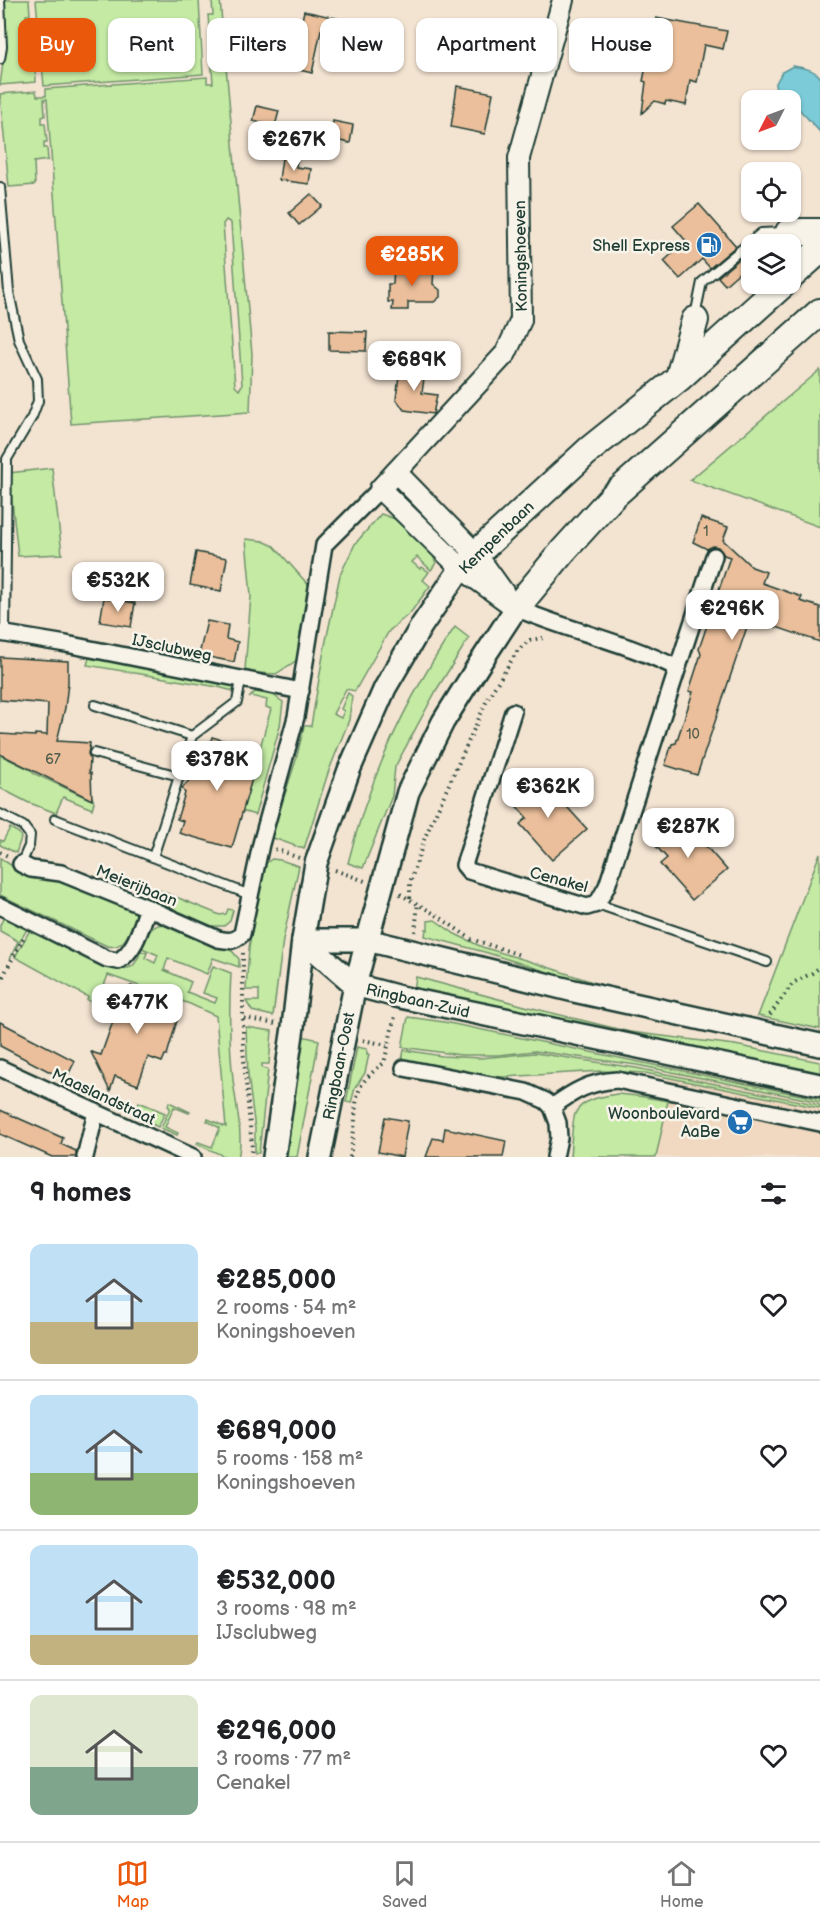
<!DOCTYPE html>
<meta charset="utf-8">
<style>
body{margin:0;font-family:"Balsamiq Sans",sans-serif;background:#f2f2f2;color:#202124;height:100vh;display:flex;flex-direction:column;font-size:22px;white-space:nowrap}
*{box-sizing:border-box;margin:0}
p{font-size:20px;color:#757577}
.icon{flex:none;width:33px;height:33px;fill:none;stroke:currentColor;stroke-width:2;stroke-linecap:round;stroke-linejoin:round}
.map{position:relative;height:1157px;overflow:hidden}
.drawer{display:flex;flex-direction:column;background:#fff;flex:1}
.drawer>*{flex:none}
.hud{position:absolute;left:18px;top:18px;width:784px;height:54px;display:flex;gap:12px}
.needle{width:39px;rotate:228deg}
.controls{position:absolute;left:741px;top:90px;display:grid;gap:12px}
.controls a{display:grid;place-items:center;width:60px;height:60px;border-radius:12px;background:#fff;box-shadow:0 2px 4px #0004;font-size:30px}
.price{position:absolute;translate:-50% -51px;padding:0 14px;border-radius:12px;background:#fff;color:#222;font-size:20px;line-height:39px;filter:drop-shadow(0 2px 3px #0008)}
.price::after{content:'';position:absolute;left:50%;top:36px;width:18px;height:14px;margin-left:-9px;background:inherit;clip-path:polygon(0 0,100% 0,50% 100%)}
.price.active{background:#ea580c;color:#fff}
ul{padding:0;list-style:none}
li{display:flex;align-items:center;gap:18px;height:150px;padding:0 30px}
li+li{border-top:2px solid #e0e0e0}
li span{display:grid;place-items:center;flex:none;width:168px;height:120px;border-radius:12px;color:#555}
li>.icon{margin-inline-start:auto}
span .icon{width:72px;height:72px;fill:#fffc;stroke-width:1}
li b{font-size:26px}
h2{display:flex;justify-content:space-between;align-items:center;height:72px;padding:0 30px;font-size:26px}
.pill{padding:0 21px;border-radius:12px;background:#fff;box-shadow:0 2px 4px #0004;font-size:21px;line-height:54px}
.pill.active{background:#ea580c;color:#fff}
.dock{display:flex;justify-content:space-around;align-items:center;height:84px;border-top:2px solid #e0e0e0;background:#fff;font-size:16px;color:#757577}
.dock a{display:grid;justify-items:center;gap:3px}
.dock .active{color:#ea580c}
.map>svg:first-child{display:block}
</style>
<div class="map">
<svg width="820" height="1157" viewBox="0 0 820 1157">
<rect width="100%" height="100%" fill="#f3e3d1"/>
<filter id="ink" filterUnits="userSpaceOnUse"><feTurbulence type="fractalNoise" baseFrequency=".0167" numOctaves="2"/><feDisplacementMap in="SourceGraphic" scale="12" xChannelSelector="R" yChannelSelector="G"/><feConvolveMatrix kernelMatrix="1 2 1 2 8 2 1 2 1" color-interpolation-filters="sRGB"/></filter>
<g filter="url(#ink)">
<path fill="#f1d8c1" d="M673 1058 820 1088V1157H652Z"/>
<g fill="#c4eaa4" stroke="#72946c" stroke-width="1.5" fill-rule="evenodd">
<path d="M4 0H29L30 15H26L27 29H32L36 82 0 85 4 56Z"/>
<path d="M36 0H199L203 74 44 86Z"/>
<path d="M207 0H220L252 354 250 412 71 424 47 99H44L45 116 42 117V123H45L47 142H44V148H47L48 160 34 162 35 185 9 187 0 94 36 91 37 96H46V89L207 77V83H213L208 15H213L212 1ZM226 220 231 223 242 385 239 390 235 386 223 224Z"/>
<path d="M820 370V527L690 480Z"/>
<path d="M52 468 62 554 18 556 9 473Z"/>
<path d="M381 514 395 519 432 554 436 563 431 570 417 557 412 562 420 569 422 567 429 572 423 580 430 586 411 612 389 631 355 691 346 689 333 714 341 718 344 711 341 709 348 693 352 696 349 720 328 773 304 849 273 838 272 834 296 760 304 726H311L324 650 340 575 355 544Z"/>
<path d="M246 539 263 541 274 546 312 589 297 660 276 674 257 673 245 670 251 596Z"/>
<path d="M455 627 469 638 437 689 395 767 392 796 363 868 348 863C369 779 406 699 455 627Z"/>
<path d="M89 658 228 682 234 685 233 691 218 687 87 665Z"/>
<path d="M255 692 273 695 283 702 280 726 255 815 242 811 271 709 266 707 267 700 251 696 249 698Z"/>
<path d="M0 755 33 771V773L89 799 92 797 94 802 92 809 63 797 56 813 27 802 0 788Z"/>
<path d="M10 828 19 833 21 838 16 853 0 845V840L3 841Z"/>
<path d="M820 853V1029L758 1016Z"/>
<path d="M0 858 26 875 66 883 135 911 136 915C130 930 126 950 107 946L0 895Z"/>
<path d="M272 859 280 860 299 866 283 940 273 1016 252 1011 246 1001H259V990H246L249 948 262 870 266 863Z"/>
<path d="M154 888 220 915 226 914 228 909 233 910 230 921 224 926H212L149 900Z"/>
<path d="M4 917 27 929 10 959 18 941 0 931V925Z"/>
<path d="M435 920 455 934 482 947 535 963 626 993 820 1033V1040L588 985 488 953 425 936 426 929 428 930V921Z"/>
<path d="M164 924 232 951 239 959V967L213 958 207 974 168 958 164 970 191 982 187 992 215 1003 217 998 203 993 213 966 231 973C229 1008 229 1044 233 1079 235 1101 244 1136 238 1157H226L197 1144 198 1142 212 1147 220 1128 207 1121 208 1119 226 1127 216 1016 190 1004 108 975 97 1005 87 1000 88 997 15 957 30 930 116 968C133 970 135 966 141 951L147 953 145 958 155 963 158 955 142 948C147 936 149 925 164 924Z"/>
<path d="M416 977 540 1010 630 1032 735 1045 820 1062V1077L414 991Z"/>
<path d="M408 1017 444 1022 820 1099V1102L637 1065 535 1051 498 1055H461L402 1047Z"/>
<path d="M246 1027 272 1031 269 1064H262V1068L268 1069 259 1153H255V1129L248 1075Z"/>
<path d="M302 1036 319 1040 297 1157H287Z"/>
<path d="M357 1047 367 1049V1054H369L365 1073 355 1088 351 1103 346 1102Z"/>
<path d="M404 1050 442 1056 480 1058 535 1053 636 1068 820 1105V1108L645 1073 602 1071 503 1077 472 1074 402 1060Z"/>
<path d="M617 1094 638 1096 668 1101 656 1157H570C571 1147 572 1122 575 1114 581 1099 604 1096 617 1094Z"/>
<path d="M139 1102 165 1113 158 1127 133 1115Z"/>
<path d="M169 1102 190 1112 189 1113 174 1107 165 1127 178 1133 177 1135 161 1128 170 1108 168 1106Z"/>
</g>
<path fill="#7ccbd8" stroke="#579296" stroke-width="1.5" d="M793 66C803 68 814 69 820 77V132L799 109 791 105 790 100H782L778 98 775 85 782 72Z"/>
<g fill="#ebbf9b" stroke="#1f3d34" stroke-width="1.5">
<path d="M304 11 350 21 347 36 321 30 312 73 291 68Z"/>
<path d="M656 18 727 31 723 49 704 45 697 82 690 80 686 105 666 101 665 104 655 101 642 113 646 82 643 81Z"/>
<path d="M457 86 493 93 485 134 451 127Z"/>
<path d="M257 106 279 111 275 126 253 121Z"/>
<path d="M333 121 353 125 350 143 330 139Z"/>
<path d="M282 158 297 159 296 167 311 169 309 184 279 180Z"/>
<path d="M311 194 322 206 299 225 289 213Z"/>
<path d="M699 204 736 246 710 268 702 259 680 279 664 261 686 241 673 226Z"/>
<path d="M744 255 751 262 725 285 718 277Z"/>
<path d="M394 263H411V269H434L433 284 440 290V297L434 302H408V310H392L393 302H388V284H393Z"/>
<path d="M329 331 367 332 366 351 329 350Z"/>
<path d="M400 368 425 371 422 393 437 395 433 414 404 410 396 399Z"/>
<path d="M701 518 728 527 723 540 752 567 766 572 762 583 802 597 800 601 820 607V642L750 618 697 775 665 765 672 744 676 743 693 692 689 691 701 654 699 649 730 557 724 555 718 547 713 546 707 549 693 542Z"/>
<path d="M196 552 227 558 221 591 190 585Z"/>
<path d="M104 598 135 603 131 627 100 622Z"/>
<path d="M207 621 228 625 226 639 238 642 234 662 199 655Z"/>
<path d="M0 657 68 661V683L65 708 57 741 90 743 88 754 90 758 89 773H91L92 800 0 754V734L35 736V734L47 735 48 704 0 700Z"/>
<path d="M212 737 260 751 232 848 179 833 183 821 177 819 185 793 182 788 188 782 198 746 209 749Z"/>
<path d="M540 777 587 829 552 860 520 824 527 818 512 801Z"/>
<path d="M680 817 727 870 692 900 660 864 667 858 652 842Z"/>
<path d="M131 986 177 1003 180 1010 167 1055H165L162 1062 148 1057 138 1085 115 1076 110 1091 91 1052 101 1055 124 990Z"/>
<path d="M0 1022 75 1061 67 1077 59 1073 58 1076 0 1046Z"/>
<path d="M0 1110 63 1138 61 1144 76 1151V1157H52L0 1134Z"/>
<path d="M385 1117 408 1121 402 1157 378 1152Z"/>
<path d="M445 1128 506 1141 503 1157H426L433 1138 443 1140Z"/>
</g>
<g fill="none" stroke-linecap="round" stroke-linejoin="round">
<g stroke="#1f3d34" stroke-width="12">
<g id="service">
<path d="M0 59 2 47 0 0"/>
<path d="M0 187 9 292 19 340 37 379 38 401 32 417 7 459 5 633"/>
<path d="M695 316 702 282 761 233 784 232"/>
<path d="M95 705 192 736"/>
<path d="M94 753 179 776"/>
<path d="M0 814 23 826 30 835 29 846 21 864"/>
<path d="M55 819 250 895"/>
<path d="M153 857 192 736 237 702 241 680"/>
<path d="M597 904 767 962"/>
</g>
</g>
<g stroke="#1f3d34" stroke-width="20">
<g id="minor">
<path d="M516 608C569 631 626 642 677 668"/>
<path d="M0 633 66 644 301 691"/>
<path d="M513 712 464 865 469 871 587 907 597 904 607 886 714 556"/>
<path d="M21 864 31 869 61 873 148 908 218 939C229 941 234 942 242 934L261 844 296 717 324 545 380 489"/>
<path d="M0 906 107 959 118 961C136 951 141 926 148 908"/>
<path d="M0 1068 193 1157"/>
<path d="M404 1068 526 1092 546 1101 552 1107 558 1123 559 1138 555 1157"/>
<path d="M552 1107C574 1091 589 1082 617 1080L820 1123"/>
<path d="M85 1157 96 1112"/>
</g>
</g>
<g stroke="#1f3d34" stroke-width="24">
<g id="tertiary">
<path d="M396 472 476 554 504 593"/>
<path d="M516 608 461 568 380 489 506 353 521 320 519 158 563 0"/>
</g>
</g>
<g stroke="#1f3d34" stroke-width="26">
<g id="secondary">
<path d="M303 940 355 985 400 997 820 1085"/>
<path d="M303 940H367L574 991 820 1045"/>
<path d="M274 1157 293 1027 303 940 316 863 349 770 385 688 422 625 461 568 476 554"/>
<path d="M320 1157 355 985 408 792 443 722 478 666 516 608"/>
</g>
</g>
<g stroke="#1f3d34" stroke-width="30">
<g id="trunk">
<path d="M789 232H820"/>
<path d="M790 277 820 250"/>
<path d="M679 377 695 320"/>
<path d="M476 554 589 450 679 378 783 284"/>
<path d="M516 608 563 551 613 496 820 312"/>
</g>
</g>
<g stroke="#1f3d34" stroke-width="4" stroke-dasharray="1.5 4.5" stroke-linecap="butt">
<path d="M275 849 299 858"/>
<path d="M0 852 8 856"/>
<path d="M335 870 365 881"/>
<path d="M400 894 438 916 471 939 520 955"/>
<path d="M410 898V883L425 837 489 696 518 650 530 640 543 638"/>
<path d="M415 932 418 903"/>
<path d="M243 953V1049L252 1148 251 1157"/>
<path d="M0 982 25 935"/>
<path d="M770 1015 793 983 812 973 820 967"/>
<path d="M244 1018 276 1024"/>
<path d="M363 1040 387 1045"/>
<path d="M350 1157C352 1144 354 1132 355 1119 356 1089 360 1081 384 1063L395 1016"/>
</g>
<use href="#service" stroke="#f7f3e8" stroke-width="8"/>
<use href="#minor" stroke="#f7f3e8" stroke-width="15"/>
<use href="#tertiary" stroke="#f7f3e8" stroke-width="20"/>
<use href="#secondary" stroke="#f7f3e8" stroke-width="21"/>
<use href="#trunk" stroke="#f7f3e8" stroke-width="26"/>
</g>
</g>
<defs>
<g id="fuel-disc" transform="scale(1.35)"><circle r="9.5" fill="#1f6fb2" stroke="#f7f3e8"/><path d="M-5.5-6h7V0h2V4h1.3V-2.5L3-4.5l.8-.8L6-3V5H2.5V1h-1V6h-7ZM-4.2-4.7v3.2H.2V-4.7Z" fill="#fff"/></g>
<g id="supermarket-disc" transform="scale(1.35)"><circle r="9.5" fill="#1f6fb2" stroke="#f7f3e8"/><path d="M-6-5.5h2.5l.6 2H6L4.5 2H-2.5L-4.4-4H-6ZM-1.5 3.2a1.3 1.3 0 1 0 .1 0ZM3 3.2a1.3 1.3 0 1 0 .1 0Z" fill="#fff"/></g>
</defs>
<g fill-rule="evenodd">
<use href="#fuel-disc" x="709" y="245"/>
<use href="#supermarket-disc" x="740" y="1122"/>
</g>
<g text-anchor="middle" stroke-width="5" stroke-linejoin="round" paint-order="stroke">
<g font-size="14" fill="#525e4e">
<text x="706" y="536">1</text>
<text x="693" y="739">10</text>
<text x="53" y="764">67</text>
</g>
<g font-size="16" fill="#1f3d34" stroke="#f7f3e8" text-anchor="end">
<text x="690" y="251">Shell Express</text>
<text x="720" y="1119">Woonboulevard<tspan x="720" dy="18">AaBe</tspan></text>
</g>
<g font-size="16" fill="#1f3d34" stroke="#f7f3e8">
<text transform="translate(520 256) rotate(-91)" y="6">Koningshoeven</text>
<text transform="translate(496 537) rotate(-44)" y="6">Kempenbaan</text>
<text transform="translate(172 647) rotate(12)" y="6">IJsclubweg</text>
<text transform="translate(559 879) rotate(15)" y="6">Cenakel</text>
<text transform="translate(137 885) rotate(22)" y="6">Meierijbaan</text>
<text transform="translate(418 1000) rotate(13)" y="6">Ringbaan-Zuid</text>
<text transform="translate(338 1066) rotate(-79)" y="6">Ringbaan-Oost</text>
<text transform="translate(104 1096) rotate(25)" y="6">Maaslandstraat</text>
</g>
</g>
</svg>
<div class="controls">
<a><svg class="needle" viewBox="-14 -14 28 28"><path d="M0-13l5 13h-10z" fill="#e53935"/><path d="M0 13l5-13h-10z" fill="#757577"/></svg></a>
<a><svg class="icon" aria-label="locate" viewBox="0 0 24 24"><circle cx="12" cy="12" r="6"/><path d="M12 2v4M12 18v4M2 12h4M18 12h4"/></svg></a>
<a><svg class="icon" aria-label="layers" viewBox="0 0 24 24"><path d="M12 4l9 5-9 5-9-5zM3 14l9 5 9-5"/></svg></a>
</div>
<b class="price" style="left:294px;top:172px">€267K</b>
<b class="price active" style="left:412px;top:287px">€285K</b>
<b class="price" style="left:414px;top:392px">€689K</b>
<b class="price" style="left:118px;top:613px">€532K</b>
<b class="price" style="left:732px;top:641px">€296K</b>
<b class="price" style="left:217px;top:792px">€378K</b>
<b class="price" style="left:548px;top:819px">€362K</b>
<b class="price" style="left:688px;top:859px">€287K</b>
<b class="price" style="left:137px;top:1035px">€477K</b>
<div class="hud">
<a class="pill active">Buy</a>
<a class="pill">Rent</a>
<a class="pill">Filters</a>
<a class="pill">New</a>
<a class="pill">Apartment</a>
<a class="pill">House</a>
</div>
</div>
<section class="drawer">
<h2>9 homes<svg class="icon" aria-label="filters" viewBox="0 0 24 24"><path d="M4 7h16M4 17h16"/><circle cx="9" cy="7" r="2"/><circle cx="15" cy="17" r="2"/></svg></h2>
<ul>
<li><span style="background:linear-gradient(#bfe0f5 65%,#c2b280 0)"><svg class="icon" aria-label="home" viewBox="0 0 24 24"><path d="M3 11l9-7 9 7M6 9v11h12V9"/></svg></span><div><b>€285,000</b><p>2 rooms · 54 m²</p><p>Koningshoeven</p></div><svg class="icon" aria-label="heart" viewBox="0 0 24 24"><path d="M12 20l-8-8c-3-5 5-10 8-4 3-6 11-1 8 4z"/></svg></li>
<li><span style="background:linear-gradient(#bfe0f5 65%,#8fb573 0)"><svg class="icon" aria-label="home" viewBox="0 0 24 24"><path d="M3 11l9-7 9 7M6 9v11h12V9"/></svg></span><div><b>€689,000</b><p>5 rooms · 158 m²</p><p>Koningshoeven</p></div><svg class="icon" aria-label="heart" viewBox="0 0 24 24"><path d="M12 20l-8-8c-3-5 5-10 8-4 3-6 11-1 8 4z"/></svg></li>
<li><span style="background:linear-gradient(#bfe0f5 75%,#c2b280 0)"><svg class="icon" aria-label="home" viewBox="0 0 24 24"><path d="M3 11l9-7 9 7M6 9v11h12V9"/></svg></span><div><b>€532,000</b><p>3 rooms · 98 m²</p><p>IJsclubweg</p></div><svg class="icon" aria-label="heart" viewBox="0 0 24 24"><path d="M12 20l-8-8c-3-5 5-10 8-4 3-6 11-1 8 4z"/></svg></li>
<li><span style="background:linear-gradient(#dfe7d0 60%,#7fa58c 0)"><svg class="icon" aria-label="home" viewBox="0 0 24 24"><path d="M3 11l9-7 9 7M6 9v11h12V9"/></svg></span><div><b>€296,000</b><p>3 rooms · 77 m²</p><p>Cenakel</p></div><svg class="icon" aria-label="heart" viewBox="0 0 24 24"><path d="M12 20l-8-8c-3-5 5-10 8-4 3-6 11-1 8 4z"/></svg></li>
</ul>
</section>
<nav class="dock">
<a class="active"><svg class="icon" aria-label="map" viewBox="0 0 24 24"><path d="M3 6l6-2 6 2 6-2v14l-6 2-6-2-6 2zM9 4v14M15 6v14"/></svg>Map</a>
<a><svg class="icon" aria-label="saved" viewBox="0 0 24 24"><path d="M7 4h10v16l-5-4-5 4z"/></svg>Saved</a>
<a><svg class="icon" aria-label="home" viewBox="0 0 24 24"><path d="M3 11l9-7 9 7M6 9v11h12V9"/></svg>Home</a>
</nav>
